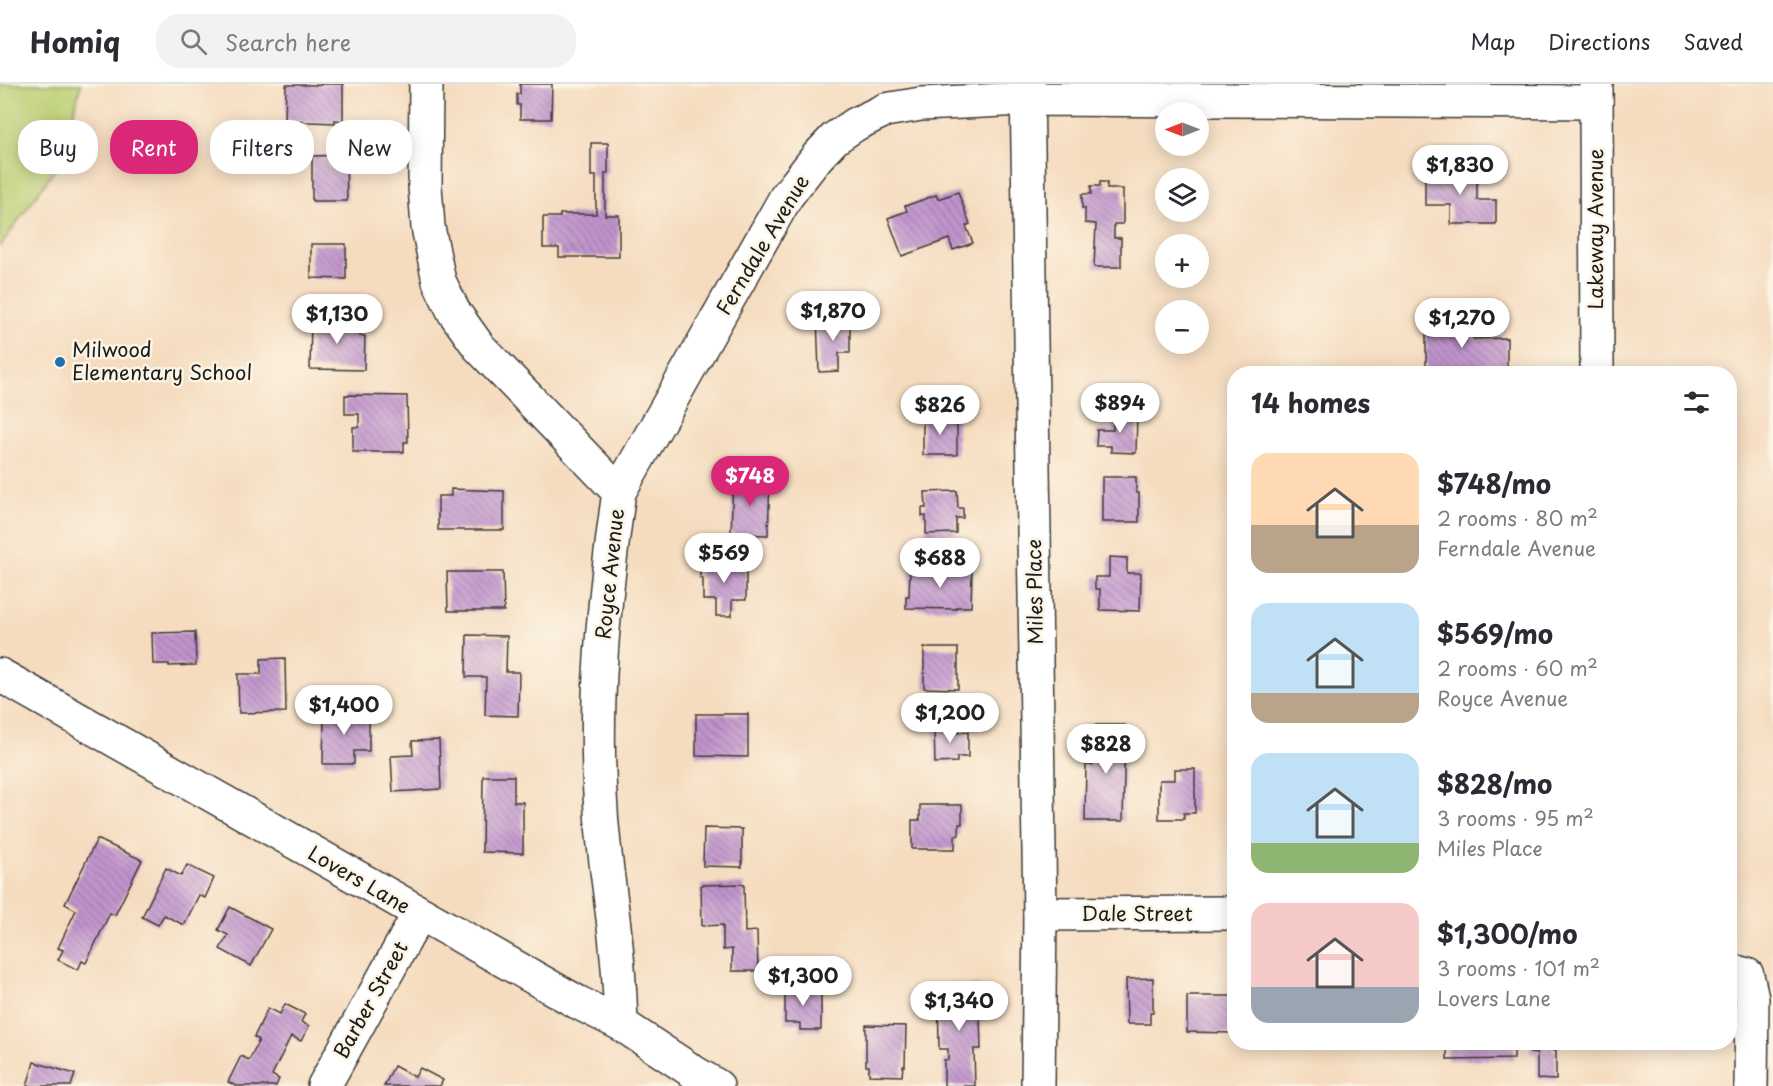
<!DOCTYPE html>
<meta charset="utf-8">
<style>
body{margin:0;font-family:"Playpen Sans",sans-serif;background:#f2f2f3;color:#2b2b33;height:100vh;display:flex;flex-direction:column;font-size:22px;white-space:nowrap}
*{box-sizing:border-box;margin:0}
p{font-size:20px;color:#7c7c81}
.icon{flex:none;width:33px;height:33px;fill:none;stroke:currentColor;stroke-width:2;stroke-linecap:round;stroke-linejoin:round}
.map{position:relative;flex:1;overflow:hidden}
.sheet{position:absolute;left:1227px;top:282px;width:510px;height:684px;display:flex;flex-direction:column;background:#fff;border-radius:24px;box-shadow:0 3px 15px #0003}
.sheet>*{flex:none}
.banner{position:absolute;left:18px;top:36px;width:570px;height:54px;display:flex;gap:12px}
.needle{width:39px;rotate:270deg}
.fabs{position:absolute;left:1155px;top:18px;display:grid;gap:12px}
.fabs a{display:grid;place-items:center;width:54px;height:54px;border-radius:50%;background:#fff;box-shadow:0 3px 15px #0003;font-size:30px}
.price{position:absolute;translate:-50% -51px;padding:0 14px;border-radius:21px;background:#fff;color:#222;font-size:20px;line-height:39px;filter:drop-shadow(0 2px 3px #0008)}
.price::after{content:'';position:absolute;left:50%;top:36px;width:18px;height:14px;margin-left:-9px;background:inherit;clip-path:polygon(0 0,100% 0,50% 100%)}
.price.selected{background:#db2777;color:#fff}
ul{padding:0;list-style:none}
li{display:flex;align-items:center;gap:18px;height:150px;padding:0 24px}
li span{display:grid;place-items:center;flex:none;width:168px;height:120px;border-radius:18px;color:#555}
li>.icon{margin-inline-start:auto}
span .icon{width:72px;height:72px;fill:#fffc;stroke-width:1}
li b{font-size:26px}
h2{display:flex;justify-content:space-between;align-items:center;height:72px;padding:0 24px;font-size:26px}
.chip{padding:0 21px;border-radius:24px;background:#fff;box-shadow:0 3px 15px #0003;font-size:21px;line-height:54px}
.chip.selected{background:#db2777;color:#fff}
header{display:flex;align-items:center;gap:36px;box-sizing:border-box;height:84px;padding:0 30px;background:#fff;border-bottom:2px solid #e1e1e2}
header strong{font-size:28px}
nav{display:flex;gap:33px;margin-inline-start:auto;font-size:21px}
.search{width:420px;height:54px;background:#f2f2f3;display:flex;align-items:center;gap:15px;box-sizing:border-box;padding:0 21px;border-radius:24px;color:#7c7c81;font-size:22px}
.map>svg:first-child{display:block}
</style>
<header>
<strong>Homiq</strong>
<div class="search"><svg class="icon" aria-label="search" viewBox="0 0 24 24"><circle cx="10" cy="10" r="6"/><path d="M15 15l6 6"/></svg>Search here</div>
<nav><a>Map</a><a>Directions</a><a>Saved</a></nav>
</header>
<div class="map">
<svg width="1773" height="1002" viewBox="0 0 1773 1002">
<defs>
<pattern id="building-back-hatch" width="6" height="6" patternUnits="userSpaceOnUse" patternTransform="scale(1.5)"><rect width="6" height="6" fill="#c194cd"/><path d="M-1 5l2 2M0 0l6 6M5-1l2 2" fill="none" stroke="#9c78a6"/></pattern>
</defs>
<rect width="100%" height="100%" fill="#fcf5e5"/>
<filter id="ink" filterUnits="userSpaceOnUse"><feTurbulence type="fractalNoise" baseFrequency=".0167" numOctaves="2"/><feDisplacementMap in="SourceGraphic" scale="12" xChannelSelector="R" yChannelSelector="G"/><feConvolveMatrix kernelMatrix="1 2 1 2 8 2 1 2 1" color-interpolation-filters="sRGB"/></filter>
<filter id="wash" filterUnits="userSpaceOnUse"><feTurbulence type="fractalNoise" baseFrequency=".008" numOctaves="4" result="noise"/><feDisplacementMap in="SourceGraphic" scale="24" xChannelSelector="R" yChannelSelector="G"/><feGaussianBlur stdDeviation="1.35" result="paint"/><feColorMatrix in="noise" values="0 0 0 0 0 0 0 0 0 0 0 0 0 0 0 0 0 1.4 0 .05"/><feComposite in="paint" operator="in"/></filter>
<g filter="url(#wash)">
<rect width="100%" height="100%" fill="#f5dcbf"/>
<path fill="#bccf73" stroke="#6c7648" stroke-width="1.5" d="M0 0H81L62 76 0 162Z"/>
<g id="blocks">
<g fill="url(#building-back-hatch)">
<path d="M321 0H343V37L335 36V39L285 37 286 1H321Z"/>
<path d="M520 0H552L551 35H520V21H517V10H520Z"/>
<path d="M591 59H608V89H605V131H619V173H559V164H543V133H560V130H596V92H591Z"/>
<path d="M346 71 347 117H312V72Z"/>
<path d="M1445 84H1477V116H1496V140H1451V121H1425V88H1445Z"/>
<path d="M1100 98H1107V105H1123V140H1114V154H1121V183H1094L1096 140 1085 139V124H1082V110H1091V102H1100Z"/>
<path d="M958 108 970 140 966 142 973 159 953 166 949 155 902 172 888 134 907 127 905 122 936 111 938 115Z"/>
<path d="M311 160H346V195L311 194Z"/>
<path d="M817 233H850V269H839V287L819 288Z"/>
<path d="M1426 234H1473V255L1507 254V290H1426Z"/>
<path d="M311 236 361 237 360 252H365L364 286 310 285Z"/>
<path d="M345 311 407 312 408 358H404V368H353V343H359V330H345Z"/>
<path d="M1113 328 1137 329 1136 369 1111 368V362H1096L1097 346H1113Z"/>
<rect x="923" y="333" width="34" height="38"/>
<path d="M1102 393H1136V409H1139V438H1102Z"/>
<path d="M733 395 770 396 768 451 731 450Z"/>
<path d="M451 405 504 407V446H438V412H451Z"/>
<path d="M957 407 958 424H963V434H956V449L926 450V432H922V424H926L925 408Z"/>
<path d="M1109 473 1127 474V489H1141L1140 527 1100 526V505H1095V493H1109Z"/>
<path d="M746 476V516H732V532H716V516H703V494H700V479H711V477Z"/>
<path d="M910 485 972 486 971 523H956V525L906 524V512H909Z"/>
<path d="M447 488H503L504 527H448Z"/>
<path d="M195 548 196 581 169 582V580H153L152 549Z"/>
<path d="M467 551 507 552 506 588H519L518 632 485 631 486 593H466Z"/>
<path d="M924 564H958V605L924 604Z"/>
<path d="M285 574 286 628 239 629 238 590H261V575Z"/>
<path d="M337 618H351V635H369V667H354V680H323L324 634H337Z"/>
<path d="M696 630H748V673L696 672Z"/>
<path d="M1093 641H1125L1123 737H1085L1086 681H1093Z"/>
<path d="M957 642 958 649 968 648V673H957V678L935 679 934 643Z"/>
<path d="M439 656 441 705 393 708 391 672 413 671 412 657Z"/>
<path d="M1175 685H1195V729H1184V735H1159V696H1175Z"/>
<path d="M1229 690H1234V736H1228Z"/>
<path d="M483 692H514V718H523V769L482 768Z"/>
<path d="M920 721H962V740H959V751L955 752V765H912V736H920Z"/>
<path d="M704 744 742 745V783L703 782Z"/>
<path d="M97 755 142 776 115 831 110 829 86 879 82 877 78 886 58 876 63 866 58 864 76 826 65 820Z"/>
<path d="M187 781 214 794 205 814 199 811 184 841 164 831 158 841 142 833 166 784 181 792Z"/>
<path d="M744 800 745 848 757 847 758 887H732V865L723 866V841L702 842 701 801Z"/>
<path d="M230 823 271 845 251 882 220 865 228 851 218 846Z"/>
<path d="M1153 894V929H1150V940H1127L1126 895Z"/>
<path d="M785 902H817V909H821V946H800V939H785Z"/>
<path d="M938 902H979L981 965H974L975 1002H944V976H948V965H939Z"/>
<path d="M1187 912H1234V949L1187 948Z"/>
<path d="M285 920 305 930 301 938 309 942 301 957 291 952 272 991 279 995 276 1002H236L228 998 241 972 249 976 259 956 254 953 268 924 280 930Z"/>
<path d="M866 941 906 942 905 982H903L902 992 869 991V982H866Z"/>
<path d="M1447 958H1514V975L1447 976Z"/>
<path d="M1530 958H1553V967H1556V996L1537 995V970L1530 969Z"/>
<path d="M34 978 75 990 71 1002H27Z"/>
<path d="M394 982 415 993 420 984 443 996 440 1002H384Z"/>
</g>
</g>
</g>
<g filter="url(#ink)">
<use href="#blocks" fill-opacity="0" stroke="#3d3934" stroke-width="1.5"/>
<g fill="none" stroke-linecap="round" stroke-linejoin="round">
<g stroke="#3d3934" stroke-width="36">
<g id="street">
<path d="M426 0 425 102 428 143 439 197 454 228 479 263 619 408C604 514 593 620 601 727 603 760 608 793 612 826 617 864 620 902 621 940"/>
<path d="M1027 0 1040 830 1038 1002"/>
<path d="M1596 0 1597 290"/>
<path d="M619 408 786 113 817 73 835 54 856 40 885 26 921 20 1027 15 1596 18"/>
<path d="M0 591 577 918 621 940 695 989 717 1002"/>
<path d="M1040 830 1234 829"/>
<path d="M1730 886 1747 891 1752 914 1751 1002"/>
<path d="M324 1002 419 830"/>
</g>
</g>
<use href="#street" stroke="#fff" stroke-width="33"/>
</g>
</g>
<circle fill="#1f6fb2" stroke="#fcf5e5" stroke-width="2" cx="60" cy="278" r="6"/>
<g text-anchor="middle" stroke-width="5" stroke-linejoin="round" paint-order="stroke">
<g font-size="20" fill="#1c1c1c" stroke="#fcf5e5">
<text transform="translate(1596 145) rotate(-90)" y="7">Lakeway Avenue</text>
<text transform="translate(763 161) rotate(-59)" y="7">Ferndale Avenue</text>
<text transform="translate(610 490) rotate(-84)" y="7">Royce Avenue</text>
<text transform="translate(1035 508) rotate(-91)" y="7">Miles Place</text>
<text transform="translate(359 796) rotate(30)" y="7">Lovers Lane</text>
<text x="1137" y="837">Dale Street</text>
<text transform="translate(371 916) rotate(-61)" y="7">Barber Street</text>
</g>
<g font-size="20" fill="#1c1c1c" stroke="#fcf5e5" text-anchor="start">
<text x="72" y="273">Milwood<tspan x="72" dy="23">Elementary School</tspan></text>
</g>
</g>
</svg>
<div class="fabs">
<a><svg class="needle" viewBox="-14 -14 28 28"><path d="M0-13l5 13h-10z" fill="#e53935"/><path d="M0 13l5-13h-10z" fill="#7c7c81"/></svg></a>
<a><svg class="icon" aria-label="layers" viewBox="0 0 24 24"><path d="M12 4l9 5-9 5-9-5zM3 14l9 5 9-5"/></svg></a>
<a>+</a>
<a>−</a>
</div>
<b class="price" style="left:1460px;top:112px">$1,830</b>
<b class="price" style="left:833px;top:258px">$1,870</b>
<b class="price" style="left:337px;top:261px">$1,130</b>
<b class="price" style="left:1462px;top:265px">$1,270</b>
<b class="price" style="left:1120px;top:350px">$894</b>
<b class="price" style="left:940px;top:352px">$826</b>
<b class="price selected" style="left:750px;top:423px">$748</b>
<b class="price" style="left:724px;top:500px">$569</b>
<b class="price" style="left:940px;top:505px">$688</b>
<b class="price" style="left:344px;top:652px">$1,400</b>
<b class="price" style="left:950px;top:660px">$1,200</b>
<b class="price" style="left:1106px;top:691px">$828</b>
<b class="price" style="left:803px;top:923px">$1,300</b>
<b class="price" style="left:959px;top:948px">$1,340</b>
<div class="banner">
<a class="chip">Buy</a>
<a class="chip selected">Rent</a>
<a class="chip">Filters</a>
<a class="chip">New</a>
</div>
<section class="sheet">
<h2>14 homes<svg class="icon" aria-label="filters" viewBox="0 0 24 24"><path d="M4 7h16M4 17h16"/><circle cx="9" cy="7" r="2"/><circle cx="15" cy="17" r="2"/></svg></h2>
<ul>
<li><span style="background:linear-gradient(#ffd9b3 60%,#b9a48a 0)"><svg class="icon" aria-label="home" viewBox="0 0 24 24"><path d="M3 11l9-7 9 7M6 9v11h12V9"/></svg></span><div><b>$748/mo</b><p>2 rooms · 80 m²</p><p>Ferndale Avenue</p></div></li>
<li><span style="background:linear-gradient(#bfe0f5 75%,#b9a48a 0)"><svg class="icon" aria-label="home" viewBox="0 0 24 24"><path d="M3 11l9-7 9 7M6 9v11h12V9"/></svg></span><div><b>$569/mo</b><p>2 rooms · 60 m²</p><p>Royce Avenue</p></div></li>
<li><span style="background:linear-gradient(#bfe0f5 75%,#8fb573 0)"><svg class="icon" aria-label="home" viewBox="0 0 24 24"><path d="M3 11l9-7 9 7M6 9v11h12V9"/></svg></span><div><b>$828/mo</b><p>3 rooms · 95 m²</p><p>Miles Place</p></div></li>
<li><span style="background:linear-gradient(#f6c9c9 70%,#9aa5b1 0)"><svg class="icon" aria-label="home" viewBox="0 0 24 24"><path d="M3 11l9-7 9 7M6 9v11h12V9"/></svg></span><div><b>$1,300/mo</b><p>3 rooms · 101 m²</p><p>Lovers Lane</p></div></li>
</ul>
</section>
</div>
